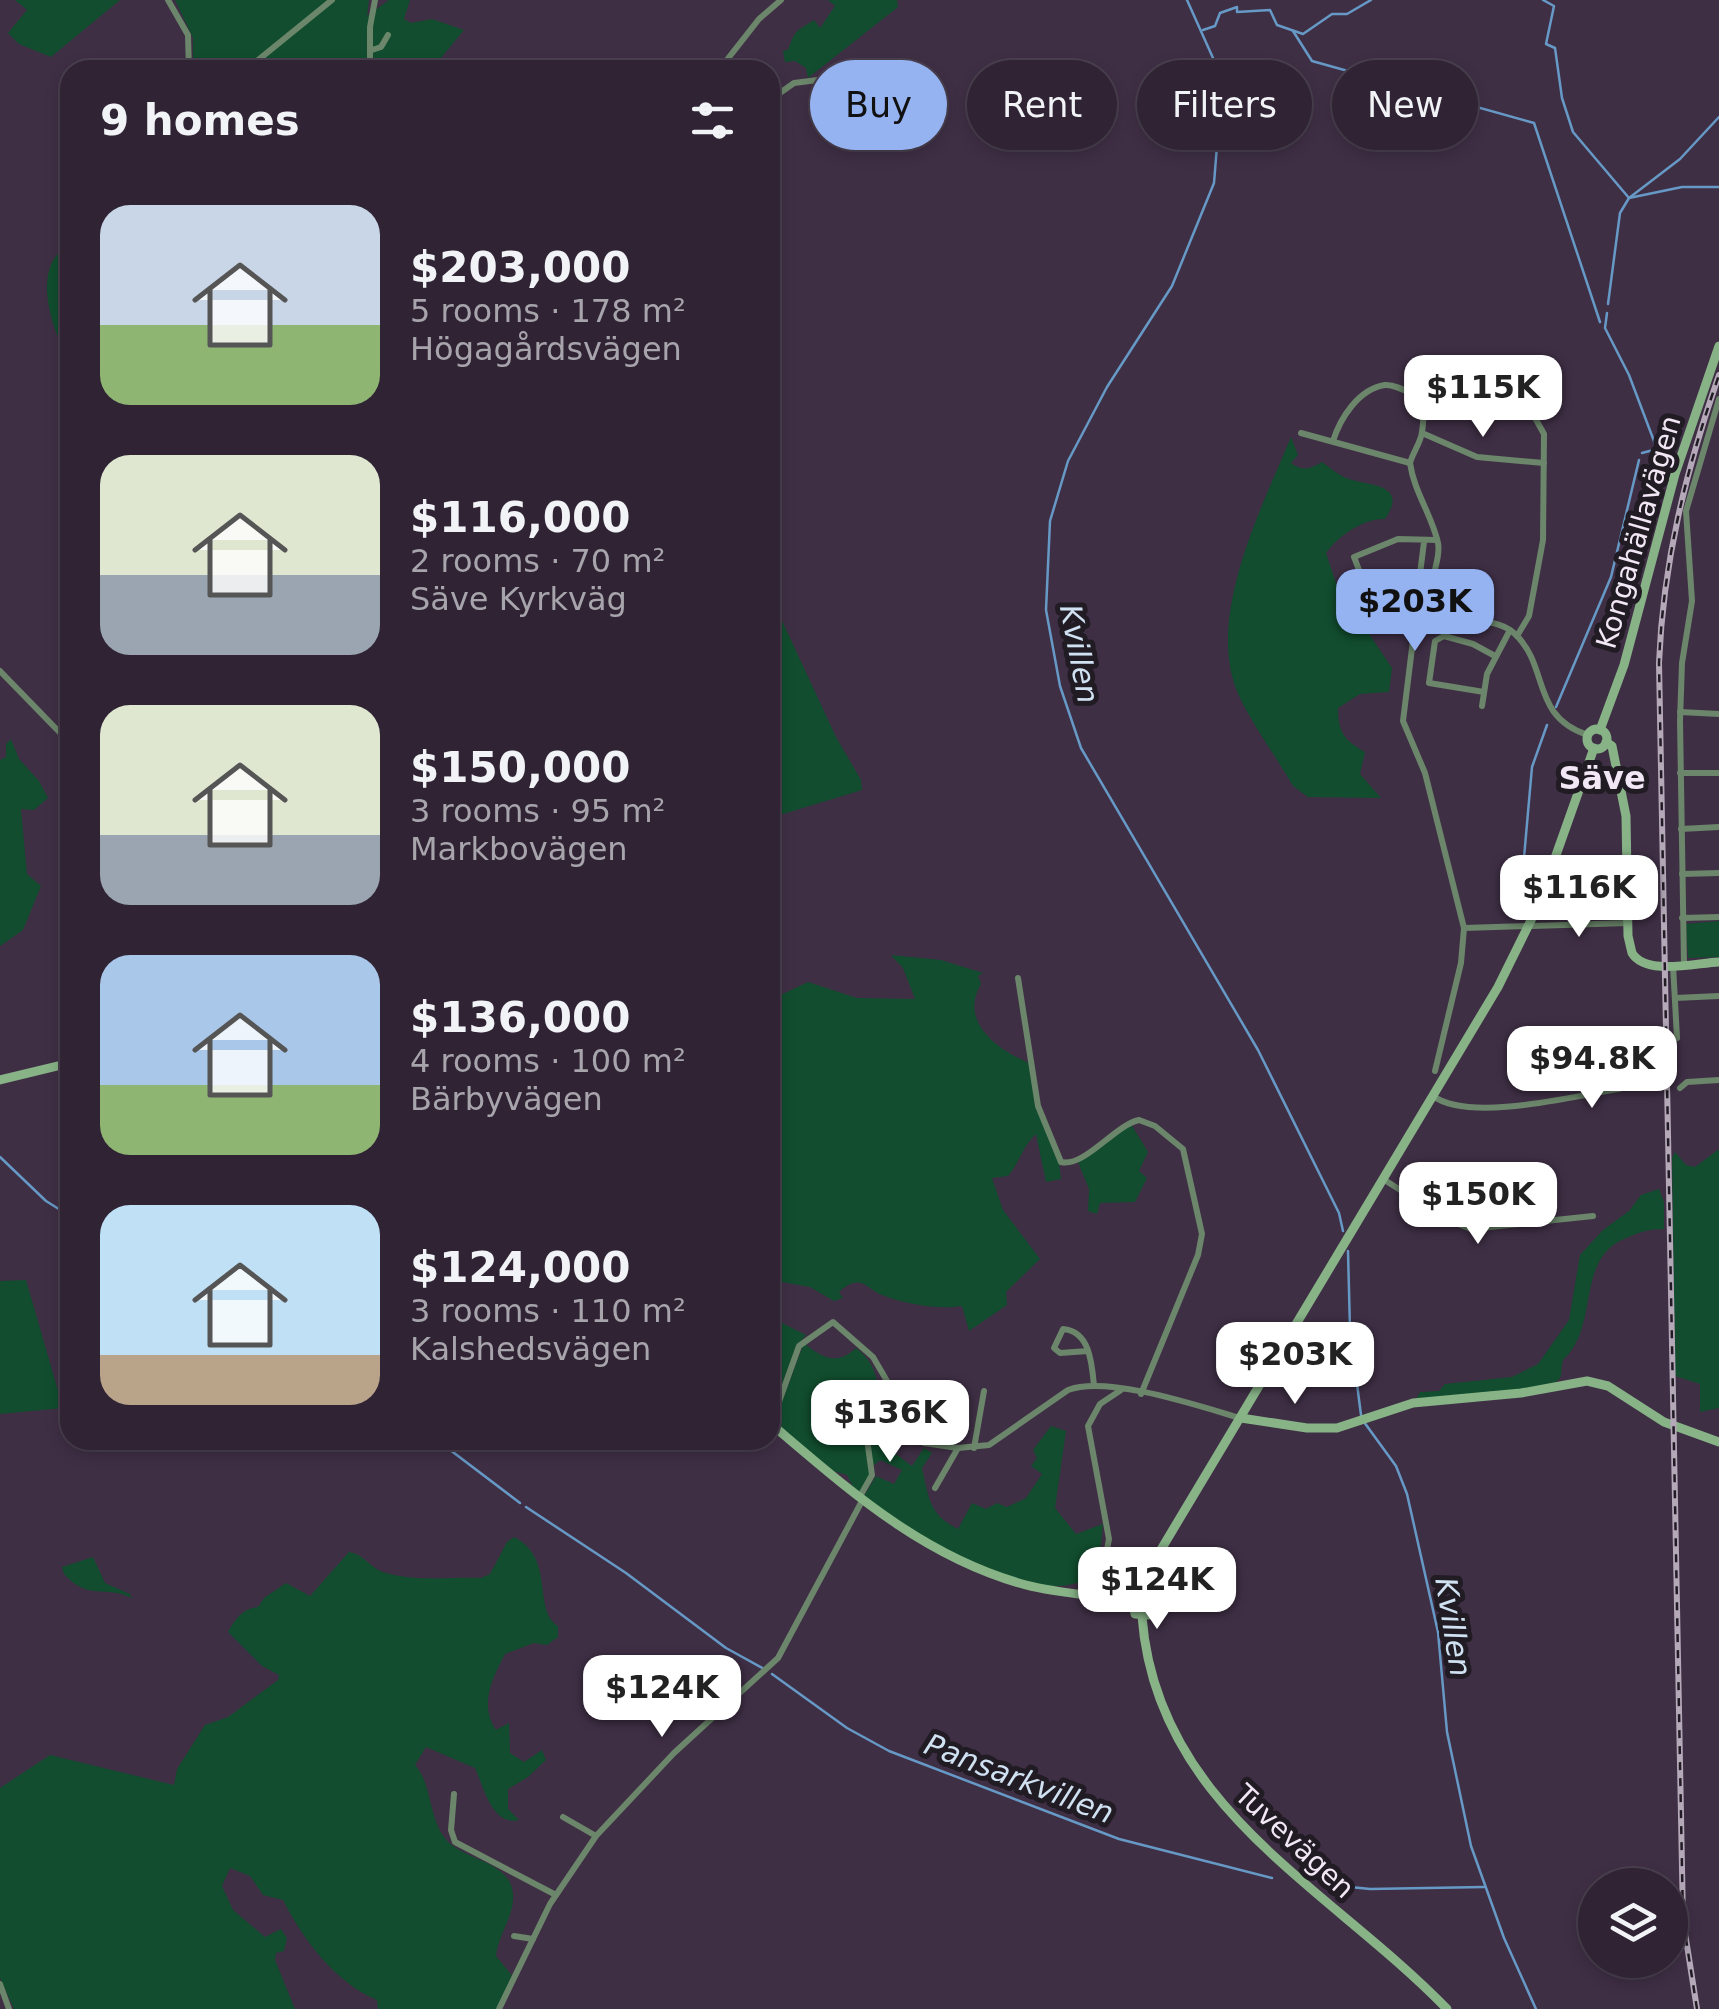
<!DOCTYPE html>
<meta charset="utf-8">
<style>
body{margin:0;font-family:"DejaVu Sans",sans-serif;background:#3b2f40;color:#f1f3f6;height:100vh;display:flex;flex-direction:column;font-size:38px;white-space:nowrap}
*{box-sizing:border-box;margin:0}
p{font-size:32px;color:#a7a4ac}
.icon{flex:none;width:55px;height:55px;fill:none;stroke:currentColor;stroke-width:2;stroke-linecap:round;stroke-linejoin:round}
.map{position:relative;flex:1;overflow:hidden}
.drawer{position:absolute;left:60px;top:60px;width:720px;height:1390px;display:flex;flex-direction:column;background:#2f2334;border-radius:30px;box-shadow:0 5px 15px #0003,0 0 0 2px #4a404f}
.drawer>*{flex:none}
.hud{position:absolute;left:810px;top:60px;width:758px;height:90px;display:flex;gap:20px}
.controls{position:absolute;left:1578px;top:1868px;display:grid;gap:20px}
.controls a{display:grid;place-items:center;width:110px;height:110px;border-radius:50%;background:#2f2334;box-shadow:0 5px 15px #0003,0 0 0 2px #4a404f;font-size:50px}
.price{position:absolute;translate:-50% -85px;padding:0 22px;border-radius:20px;background:#fff;color:#222;font-size:32px;line-height:65px;filter:drop-shadow(0 2px 5px #0008)}
.price::after{content:'';position:absolute;left:50%;top:60px;width:30px;height:22px;margin-left:-15px;background:inherit;clip-path:polygon(0 0,100% 0,50% 100%)}
.price.selected{background:#95b2f1;color:#111}
ul{padding:0;list-style:none}
li{display:flex;align-items:center;gap:30px;height:250px;padding:0 40px}
li span{display:grid;place-items:center;flex:none;width:280px;height:200px;border-radius:30px;color:#555}
li>.icon{margin-inline-start:auto}
span .icon{width:120px;height:120px;fill:#fffc;stroke-width:1}
li b{font-size:42px}
h2{display:flex;justify-content:space-between;align-items:center;height:120px;padding:0 40px;font-size:42px}
.chip{padding:0 35px;border-radius:45px;background:#2f2334;box-shadow:0 5px 15px #0003,0 0 0 2px #4a404f;font-size:35px;line-height:90px}
.chip.selected{background:#95b2f1;color:#111}
.map>svg:first-child{display:block}
</style>
<div class="map">
<svg width="1719" height="2009" viewBox="0 0 1719 2009">
<rect width="100%" height="100%" fill="#3f2f45"/>
<g fill="#114d2e">
<path d="M15 0H120L51 57 19 44 8 33 27 10Z"/>
<path d="M175 0H369L367 16 389 0H410L404 19 411 23 432 19 464 30 431 70 193 68V38Z"/>
<path d="M828 0H897L898 7 808 78 806 68 795 61 785 62 783 51 788 50C796 28 796 32 814 20L820 28 835 6Z"/>
<path d="M70 243V365C53 329 28 269 70 243Z"/>
<path d="M1291 437 1298 455 1291 463C1303 472 1310 469 1322 462 1330 468 1340 476 1349 479 1370 486 1409 484 1385 519 1364 518 1338 536 1326 553L1337 586 1392 668 1389 692 1360 694 1338 708C1338 732 1344 740 1365 752L1360 774 1381 798 1308 797 1293 786C1277 758 1245 714 1235 686 1209 610 1262 507 1291 437Z"/>
<path d="M778 612 836 737 861 780 862 790 770 818V628Z"/>
<path d="M11 739 19 759 39 781 48 798 34 810 21 809 27 874 41 886 23 930 0 946V760L6 757V744Z"/>
<path d="M1719 921V957L1688 958 1686 924Z"/>
<path d="M891 955 941 960 983 973 978 976 981 984C959 1021 996 1049 1029 1063L1035 1106 1059 1163 1061 1179 1046 1182 1036 1134C1022 1147 1020 1162 1008 1176L992 1178 1003 1210 1040 1259 1006 1292 1007 1305 969 1331 962 1306C938 1310 905 1304 882 1295 875 1293 868 1285 861 1283 852 1281 845 1287 839 1292L843 1298 834 1301 810 1287 770 1280V1000L808 982 857 998 915 999 903 968Z"/>
<path d="M1131 1124 1148 1152 1139 1171 1147 1178 1135 1202 1100 1203 1097 1214 1088 1211 1089 1189 1078 1162Z"/>
<path d="M1719 1149V1408L1700 1412V1384L1675 1376 1672 1158 1675 1152 1686 1165 1695 1167Z"/>
<path d="M1659 1189 1664 1202V1229C1649 1229 1640 1232 1626 1238 1574 1259 1601 1325 1563 1360 1560 1368 1564 1376 1557 1381 1537 1394 1444 1396 1416 1399L1420 1392 1439 1391 1445 1384 1512 1377 1538 1364 1569 1320 1580 1255 1603 1230 1629 1211 1641 1195Z"/>
<path d="M26 1280 63 1408 0 1414V1281Z"/>
<path d="M770 1313 772 1318 806 1335 796 1347 770 1415Z"/>
<path d="M804 1343C822 1358 837 1366 856 1348 876 1363 877 1379 881 1403L860 1429 862 1439 885 1446 912 1466 924 1448 932 1453 922 1468C929 1497 928 1514 958 1529L972 1503 986 1509 997 1503 1007 1507 1026 1498 1042 1474 1031 1466 1037 1458 1033 1450 1051 1426 1066 1431 1055 1508 1076 1534 1103 1524 1101 1545 1088 1570 1094 1590 1076 1583C1013 1602 913 1532 864 1496L876 1476 894 1484 902 1470 880 1460 873 1466 862 1492 855 1491 847 1475 833 1471 774 1423Z"/>
<path d="M514 1537C556 1558 532 1610 558 1626V1637L547 1645 534 1643 505 1654C492 1679 479 1704 496 1730L509 1723 510 1753 524 1762 542 1750 546 1760 528 1777 508 1789V1809L519 1820C492 1826 484 1788 475 1768L426 1747 415 1765C431 1782 429 1816 444 1837 459 1859 505 1860 512 1888 518 1913 498 1932 496 1956L514 1978 497 2009H378L377 2000C336 1983 303 1940 283 1900L263 1895 250 1876 230 1868 222 1886 233 1910 265 1937 281 1929 287 1938 284 1951 276 1953 275 1960 295 2009H14L0 1978V1788L50 1755 174 1785 177 1769 205 1725 228 1717 278 1680 279 1675 262 1666 228 1632C236 1618 242 1609 258 1607L264 1598 286 1583 310 1596 349 1552C364 1554 369 1567 383 1572 413 1582 450 1577 481 1578L490 1574 507 1542Z"/>
<path d="M93 1557 105 1583 130 1594 132 1598C105 1585 88 1601 64 1574L62 1567Z"/>
</g>
<g fill="none" stroke-linecap="round" stroke-linejoin="round">
<g stroke="#6799c6" stroke-width="2.5">
<path d="M1187 0 1213 58 1216 78 1219 121 1214 183 1172 286 1107 387 1068 461 1050 521 1046 610 1060 686 1081 748 1258 1050 1339 1213 1343 1231"/>
<path d="M1543 0 1554 6 1546 44 1555 48 1562 98 1573 132 1629 198 1682 187H1719"/>
<path d="M1203 30 1215 26 1220 13 1237 7V12L1270 10 1277 25 1303 34 1332 14H1347L1371 0"/>
<path d="M1293 31 1312 61 1534 123 1600 322"/>
<path d="M1608 304 1620 213 1629 198 1680 159 1719 117"/>
<path d="M1607 313 1605 328 1629 375 1657 449 1642 453"/>
<path d="M1556 707 1611 577 1639 460"/>
<path d="M1520 903 1532 767 1547 725"/>
<path d="M0 1157 46 1201 70 1216"/>
<path d="M1348 1251 1350 1330 1361 1415"/>
<path d="M1364 1422 1396 1466 1407 1494 1438 1632 1447 1732 1471 1846 1504 1938 1536 2009"/>
<path d="M437 1440 520 1503"/>
<path d="M526 1507 626 1573 726 1648 764 1669"/>
<path d="M772 1674 847 1728 889 1751 1119 1839 1272 1878"/>
<path d="M1321 1884 1370 1889 1484 1887"/>
</g>
<g stroke="#6b866a" stroke-width="6">
<path d="M168 0 188 35 189 70"/>
<path d="M372 50 381 47 388 35"/>
<path d="M161 69 175 70"/>
<path d="M246 70 332 0"/>
<path d="M370 70V27L375 0"/>
<path d="M719 70 759 19 781 0"/>
<path d="M770 100 794 83 818 80 922 99"/>
<path d="M1457 368C1416 378 1427 400 1422 432 1421 442 1413 452 1410 463 1414 492 1432 515 1438 543 1442 563 1424 582 1438 602 1455 626 1494 614 1515 634 1550 667 1530 716 1588 735"/>
<path d="M1301 433 1410 463"/>
<path d="M1422 433 1477 457 1544 463"/>
<path d="M1333 441C1340 419 1358 389 1385 385 1397 384 1412 395 1422 399"/>
<path d="M1424 542 1419 582 1413 590 1369 596 1354 557 1398 539 1437 540"/>
<path d="M770 607V618"/>
<path d="M1517 636 1529 616 1543 540 1544 434 1529 407"/>
<path d="M0 671 70 743"/>
<path d="M1484 692 1429 683 1435 641 1444 636 1473 644 1495 656"/>
<path d="M1482 706 1487 674 1510 630"/>
<path d="M1680 712 1719 714"/>
<path d="M1680 773H1719"/>
<path d="M1681 829 1719 827"/>
<path d="M1682 874 1719 873"/>
<path d="M1682 918 1719 917"/>
<path d="M1464 928 1628 923"/>
<path d="M1684 964 1680 721 1682 663 1692 601 1686 511 1719 399"/>
<path d="M1673 965 1677 1038"/>
<path d="M1018 978 1038 1106 1061 1162C1084 1168 1115 1125 1139 1120L1155 1126 1183 1149 1202 1234 1198 1255 1141 1394"/>
<path d="M1675 998 1719 996"/>
<path d="M1435 1071 1461 963 1464 928 1425 773 1403 721 1414 632 1426 612 1439 603"/>
<path d="M1680 1088 1687 1082 1719 1080"/>
<path d="M1433 1096C1471 1124 1583 1094 1629 1087"/>
<path d="M1383 1179 1446 1219 1471 1229 1593 1216"/>
<path d="M1088 1351 1060 1353 1054 1348 1063 1329C1090 1331 1092 1364 1094 1386"/>
<path d="M771 1424 799 1346 833 1322 873 1357 887 1381 893 1414 924 1443 958 1448 989 1445 1068 1390C1107 1375 1199 1406 1240 1418"/>
<path d="M974 1448 984 1391"/>
<path d="M935 1488 958 1448"/>
<path d="M859 1498 872 1475 866 1432 890 1405"/>
<path d="M1098 1597 1109 1539 1088 1426 1100 1404 1121 1390"/>
<path d="M454 1794 451 1830 455 1842 556 1895"/>
<path d="M563 1817 596 1836"/>
<path d="M514 1936 533 1939"/>
<path d="M0 1984 9 2009"/>
<path d="M499 2009 550 1904 596 1836 674 1753 778 1658 862 1501"/>
</g>
<g stroke="#87b387" stroke-width="9">
<circle cx="1597" cy="739" r="10"/>
<path d="M1600 730 1624 665 1675 474 1719 346"/>
<path d="M1606 742 1612 746 1626 816 1628 936 1632 953C1646 976 1695 963 1719 962"/>
<path d="M0 1080 70 1063"/>
<path d="M1241 1418 1307 1428H1337L1413 1403 1521 1393 1587 1381 1608 1386 1664 1422 1719 1442"/>
<path d="M770 1423C849 1490 923 1557 1026 1585 1061 1594 1096 1595 1131 1601"/>
<path d="M1137 1594 1146 1593 1153 1599 1154 1608 1149 1615 1135 1614 1132 1598 1498 987 1538 906 1594 748"/>
<path d="M1153 1598 1157 1562"/>
<path d="M1142 1616C1156 1807 1329 1887 1447 2009"/>
</g>
<g stroke="#b5a9b9" stroke-width="6">
<path id="rail" d="M1697 2009 1683 1920 1659 663C1663 562 1686 470 1719 375"/>
</g>
<use href="#rail" stroke="#211b24" stroke-width="2.5" stroke-dasharray="8" stroke-linecap="butt"/>
</g>
<g text-anchor="middle" stroke-width="10" stroke-linejoin="round" paint-order="stroke">
<g font-size="28" fill="#f1e7f5" stroke="#211b24">
<text transform="translate(1638 532) rotate(-74)" y="10">Kongahällavägen</text>
<text transform="translate(1295 1841) rotate(43)" y="10">Tuvevägen</text>
</g>
<g font-size="30" font-style="italic" fill="#d0e2f2" stroke="#211b24">
<text transform="translate(1079 654) rotate(79)" y="10">Kvillen</text>
<text transform="translate(1453 1627) rotate(81)" y="10">Kvillen</text>
<text transform="translate(1019 1779) rotate(21)" y="10">Pansarkvillen</text>
</g>
<g font-size="32" font-weight="bold" fill="#f1e7f5" stroke="#211b24">
<text x="1602" y="789">Säve</text>
</g>
</g>
</svg>
<div class="controls">
<a><svg class="icon" aria-label="layers" viewBox="0 0 24 24"><path d="M12 4l9 5-9 5-9-5zM3 14l9 5 9-5"/></svg></a>
</div>
<b class="price" style="left:1483px;top:440px">$115K</b>
<b class="price selected" style="left:1415px;top:654px">$203K</b>
<b class="price" style="left:1579px;top:940px">$116K</b>
<b class="price" style="left:1592px;top:1111px">$94.8K</b>
<b class="price" style="left:1478px;top:1247px">$150K</b>
<b class="price" style="left:1295px;top:1407px">$203K</b>
<b class="price" style="left:890px;top:1465px">$136K</b>
<b class="price" style="left:1157px;top:1632px">$124K</b>
<b class="price" style="left:662px;top:1740px">$124K</b>
<div class="hud">
<a class="chip selected">Buy</a>
<a class="chip">Rent</a>
<a class="chip">Filters</a>
<a class="chip">New</a>
</div>
<section class="drawer">
<h2>9 homes<svg class="icon" aria-label="filters" viewBox="0 0 24 24"><path d="M4 7h16M4 17h16"/><circle cx="9" cy="7" r="2"/><circle cx="15" cy="17" r="2"/></svg></h2>
<ul>
<li><span style="background:linear-gradient(#c9d6e8 60%,#8fb573 0)"><svg class="icon" aria-label="home" viewBox="0 0 24 24"><path d="M3 11l9-7 9 7M6 9v11h12V9"/></svg></span><div><b>$203,000</b><p>5 rooms · 178 m²</p><p>Högagårdsvägen</p></div></li>
<li><span style="background:linear-gradient(#dfe7d0 60%,#9aa5b1 0)"><svg class="icon" aria-label="home" viewBox="0 0 24 24"><path d="M3 11l9-7 9 7M6 9v11h12V9"/></svg></span><div><b>$116,000</b><p>2 rooms · 70 m²</p><p>Säve Kyrkväg</p></div></li>
<li><span style="background:linear-gradient(#dfe7d0 65%,#9aa5b1 0)"><svg class="icon" aria-label="home" viewBox="0 0 24 24"><path d="M3 11l9-7 9 7M6 9v11h12V9"/></svg></span><div><b>$150,000</b><p>3 rooms · 95 m²</p><p>Markbovägen</p></div></li>
<li><span style="background:linear-gradient(#a9c7e8 65%,#8fb573 0)"><svg class="icon" aria-label="home" viewBox="0 0 24 24"><path d="M3 11l9-7 9 7M6 9v11h12V9"/></svg></span><div><b>$136,000</b><p>4 rooms · 100 m²</p><p>Bärbyvägen</p></div></li>
<li><span style="background:linear-gradient(#bfe0f5 75%,#b9a48a 0)"><svg class="icon" aria-label="home" viewBox="0 0 24 24"><path d="M3 11l9-7 9 7M6 9v11h12V9"/></svg></span><div><b>$124,000</b><p>3 rooms · 110 m²</p><p>Kalshedsvägen</p></div></li>
</ul>
</section>
</div>
